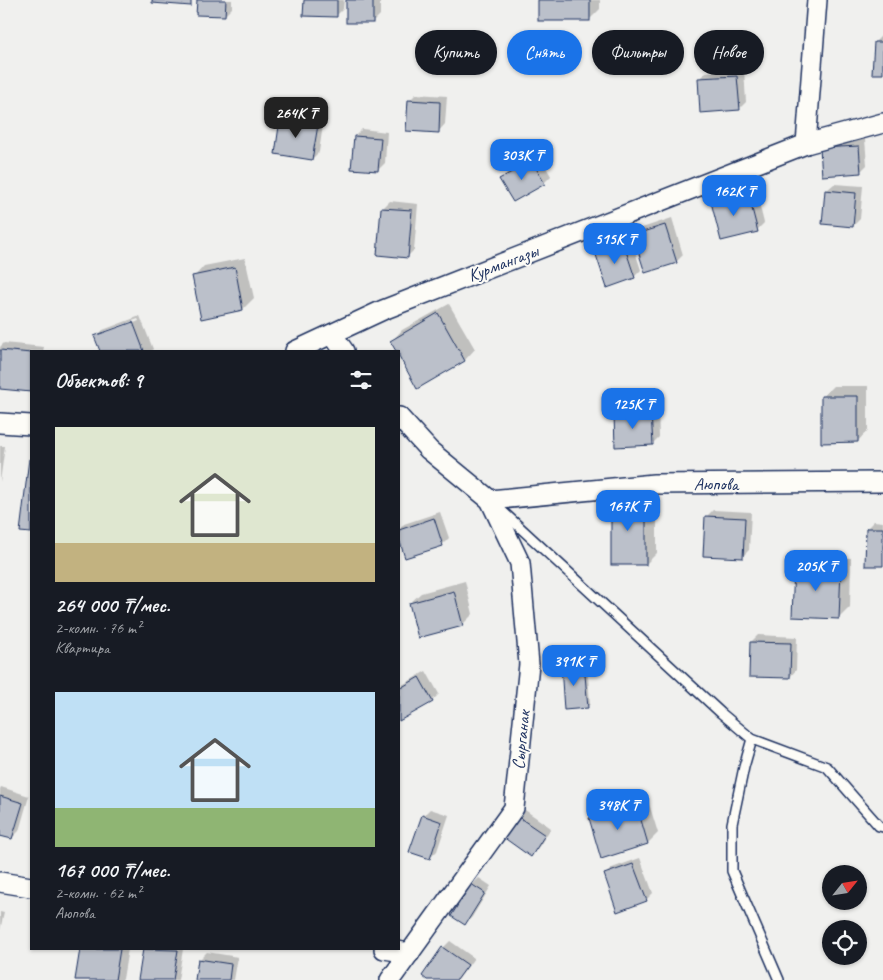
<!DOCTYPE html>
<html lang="ru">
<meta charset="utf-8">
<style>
body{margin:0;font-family:Caveat,sans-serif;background:#242831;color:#f1f3f6;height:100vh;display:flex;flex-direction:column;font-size:19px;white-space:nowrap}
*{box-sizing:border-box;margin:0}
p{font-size:16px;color:#9ea1a6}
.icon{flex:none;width:28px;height:28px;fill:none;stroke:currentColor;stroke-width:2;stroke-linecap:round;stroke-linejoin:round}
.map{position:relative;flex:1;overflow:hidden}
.sheet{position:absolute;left:30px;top:350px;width:370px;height:600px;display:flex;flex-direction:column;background:#171b24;border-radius:0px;box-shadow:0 1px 4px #0004}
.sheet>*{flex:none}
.hud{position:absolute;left:415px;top:30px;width:392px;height:45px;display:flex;gap:10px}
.needle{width:32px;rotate:60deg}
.controls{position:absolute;left:822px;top:865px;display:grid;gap:10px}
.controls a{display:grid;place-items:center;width:45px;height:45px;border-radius:50%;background:#171b24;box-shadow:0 1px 4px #0004;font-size:25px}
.price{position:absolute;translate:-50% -42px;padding:0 11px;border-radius:10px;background:#1a73e8;color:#fff;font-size:16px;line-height:32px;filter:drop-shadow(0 1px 2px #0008)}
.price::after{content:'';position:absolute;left:50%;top:30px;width:15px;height:11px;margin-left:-8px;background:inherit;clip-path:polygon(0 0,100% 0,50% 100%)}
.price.active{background:#222;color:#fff}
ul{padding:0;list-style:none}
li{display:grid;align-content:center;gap:10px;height:265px;padding:0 25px}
li span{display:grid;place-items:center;height:155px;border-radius:0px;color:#555}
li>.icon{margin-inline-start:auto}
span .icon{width:90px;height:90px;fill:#fffc;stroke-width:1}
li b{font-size:21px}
h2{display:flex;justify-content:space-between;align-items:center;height:60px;padding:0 25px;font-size:21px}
.chip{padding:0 18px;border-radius:22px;background:#171b24;box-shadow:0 1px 4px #0004;font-size:18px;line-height:45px}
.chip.active{background:#1a73e8;color:#fff}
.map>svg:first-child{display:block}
</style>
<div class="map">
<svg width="883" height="980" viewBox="0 0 883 980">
<rect width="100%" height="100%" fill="#f0f0ee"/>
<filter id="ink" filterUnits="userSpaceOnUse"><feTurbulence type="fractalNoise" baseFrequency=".02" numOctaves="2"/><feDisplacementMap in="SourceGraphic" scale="10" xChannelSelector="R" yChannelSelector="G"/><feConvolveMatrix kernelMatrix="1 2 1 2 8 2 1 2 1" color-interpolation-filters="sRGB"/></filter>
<g filter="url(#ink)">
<g fill="#0003" fill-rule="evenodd">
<path d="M198 0H232V8L225 15Z"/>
<path d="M305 0H344L343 9 336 16Z"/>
<path d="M347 0H380V15L373 22Z"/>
<path d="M539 0H600V9L589 20Z"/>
<path d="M882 35H883V73L875 42Z"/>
<path d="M744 69 746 102 739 109 699 79 706 72Z"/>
<path d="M416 94 447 96 445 124 438 132 409 101Z"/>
<path d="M288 113 324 118 319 152 312 159 281 120Z"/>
<path d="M362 129 387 132 385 163 378 170 355 136Z"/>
<path d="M865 139 867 165 860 172 823 174 828 142Z"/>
<path d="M539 155 551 176 544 183 501 179 508 172Z"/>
<path d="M834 184 863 186 860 219 853 226 827 190Z"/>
<path d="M755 187 764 223 757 230 712 202 719 195Z"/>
<path d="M390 201 418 204 414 250 407 257 383 208Z"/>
<path d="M672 218 683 255 676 262 635 235 642 228Z"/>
<path d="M630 236 641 270 634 277 596 252 603 245ZM629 239V241L603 250V248Z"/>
<path d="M245 258 254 298 243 309 202 317 194 277 204 266Z"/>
<path d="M449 304 475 349 465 360 418 387 399 354V351H397L392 341 402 330Z"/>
<path d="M140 316 153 349 151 351H101L96 337 103 330ZM138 319 139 321 103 335V332Z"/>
<path d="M4 343 44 347 43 351H31V391L0 387V347Z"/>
<path d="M833 386H868V430L858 441 822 397Z"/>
<path d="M658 407 659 437 652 444 615 415 622 408Z"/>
<path d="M0 446H5L0 482Z"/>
<path d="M31 459V532L22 531Z"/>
<path d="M623 489H657V553L646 564 613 499Z"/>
<path d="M713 510 751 512 749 550 742 557 706 517Z"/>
<path d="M440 512 449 538 442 545 406 557 399 535V530L404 524Z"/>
<path d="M874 521 883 522V565L867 528Z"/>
<path d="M806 556 851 558 850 607 839 618 796 567Z"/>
<path d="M465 581 473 614 463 624 410 603 421 593Z"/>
<path d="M758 635 797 637 796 670 790 677 751 642Z"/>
<path d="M587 662 590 704 587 707 562 666 565 663Z"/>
<path d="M426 671 439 694 432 701 399 719V687Z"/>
<path d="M1 787 29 796 19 831 12 838 0 834V789Z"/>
<path d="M646 794 658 833 648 843 591 818 601 807Z"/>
<path d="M430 809 449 815 437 851 430 858 423 816Z"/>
<path d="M525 810 551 828 538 848 531 855 518 817Z"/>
<path d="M640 858 653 893 646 900 605 875 612 868Z"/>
<path d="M479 878 491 886 472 917 465 924 452 915 472 885Z"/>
<path d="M0 912 4 913 0 930Z"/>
<path d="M450 941 474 958 458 980H429L423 976 443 948Z"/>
<path d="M81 949H128L123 979 122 980H76Z"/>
<path d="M144 949H183L178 980H139Z"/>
<path d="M207 952 238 957 234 980H196L200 959Z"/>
</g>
<g fill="#bbc0ca" stroke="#1b2f5e">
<path d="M152 0H191V6L152 3Z"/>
<path d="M197 0H226L225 16 196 15Z"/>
<path d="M304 0H337V17L303 16Z"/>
<rect x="346" y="0" width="27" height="23"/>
<rect x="538" y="0" width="52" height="21"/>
<path d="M874 42H883V74H872Z"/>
<path d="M737 76 740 110 700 113 698 78Z"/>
<path d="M408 100 440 102 439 133 406 131Z"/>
<path d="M280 119 318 125 312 160 275 154Z"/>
<path d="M354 136 381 138 378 171 351 169Z"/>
<path d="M859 146 861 173 822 176 820 148Z"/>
<path d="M532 161 545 184 513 202 499 179Z"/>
<path d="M825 190 856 193 853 227 822 224Z"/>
<path d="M748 193 758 232 721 241 711 202Z"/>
<path d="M381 208 412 210 408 258 377 255Z"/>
<path d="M665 225 677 263 645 273 633 235Z"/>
<path d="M623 242 635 278 607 288 595 252Z"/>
<path d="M235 267 243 310 201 319 192 276Z"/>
<path d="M438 313 465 361 417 389 399 356V351H396L390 341Z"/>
<path d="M133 322 144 351H100L94 336Z"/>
<path d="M0 350 31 353V392L0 389Z"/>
<path d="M821 396H858V442L821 443Z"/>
<path d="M651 413 653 445 615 447 614 415Z"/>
<path d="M29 459 31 460V533L20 532Z"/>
<rect x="611" y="499" width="35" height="66"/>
<path d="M705 516 745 518 743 558 703 556Z"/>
<path d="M434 518 443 546 405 558 399 539V530Z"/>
<path d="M866 528H883V566H865Z"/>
<path d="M794 566 841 568 839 619 792 617Z"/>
<path d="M454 591 463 626 418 638 409 603Z"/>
<path d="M750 642 791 643 790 678 749 677Z"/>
<path d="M584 664 588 708 564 710 561 666Z"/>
<path d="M419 677 433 702 399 721V689Z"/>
<path d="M0 796 23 803 12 839 0 836Z"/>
<path d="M636 803 648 844 601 859 589 818Z"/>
<path d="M422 815 442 822 430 859 409 852Z"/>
<path d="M517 816 545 835 531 857 503 837Z"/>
<path d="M633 864 647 901 617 912 604 874Z"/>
<path d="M471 884 485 893 465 925 451 916Z"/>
<path d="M442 947 468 965 457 980H427L422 976Z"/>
<path d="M80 949H120L115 980H75Z"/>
<path d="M143 949 178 950 173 980H138Z"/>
<path d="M198 959 231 964 229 980H195Z"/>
</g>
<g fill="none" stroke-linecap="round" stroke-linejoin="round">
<g stroke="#1b2f5e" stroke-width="12">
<g id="service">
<path d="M501 510 721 713 752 739 827 767 879 826 883 827"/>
<path d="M752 739 744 767 732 824V871L779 980"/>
</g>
</g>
<g stroke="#1b2f5e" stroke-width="22">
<g id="minor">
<path d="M806 144 817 0"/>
<path d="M332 334 344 351"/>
<path d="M295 351 383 310 806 144 883 123"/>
<path d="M0 423 31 425"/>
<path d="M490 500 654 484 883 482"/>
<path d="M0 882 31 887"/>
<path d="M384 949 410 953"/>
<path d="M390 980 514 808 529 664 520 563 490 500 429 450 399 417"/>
</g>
</g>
<use href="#service" stroke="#fdfcf7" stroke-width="9"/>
<use href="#minor" stroke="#fdfcf7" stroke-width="19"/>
</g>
</g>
<g text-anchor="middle" stroke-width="4" stroke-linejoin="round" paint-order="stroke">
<g font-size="18" fill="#1b2f5e" stroke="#fdfcf7">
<text transform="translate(503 263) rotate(-21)" y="6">Курмангазы</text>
<text x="716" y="490">Аюпова</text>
<text transform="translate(521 740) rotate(-84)" y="6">Сырганак</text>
</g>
</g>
</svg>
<div class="controls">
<a><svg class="needle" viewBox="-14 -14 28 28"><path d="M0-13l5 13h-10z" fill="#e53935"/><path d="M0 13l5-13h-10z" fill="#9ea1a6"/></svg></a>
<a><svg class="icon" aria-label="locate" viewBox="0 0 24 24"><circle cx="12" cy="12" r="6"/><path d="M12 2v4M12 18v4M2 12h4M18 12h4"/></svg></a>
</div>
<b class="price active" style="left:296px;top:139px">264K ₸</b>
<b class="price" style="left:522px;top:181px">303K ₸</b>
<b class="price" style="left:734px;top:217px">162K ₸</b>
<b class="price" style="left:615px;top:265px">515K ₸</b>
<b class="price" style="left:633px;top:430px">125K ₸</b>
<b class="price" style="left:628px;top:532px">167K ₸</b>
<b class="price" style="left:816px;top:592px">205K ₸</b>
<b class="price" style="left:574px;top:687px">391K ₸</b>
<b class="price" style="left:618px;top:831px">348K ₸</b>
<div class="hud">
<a class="chip">Купить</a>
<a class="chip active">Снять</a>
<a class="chip">Фильтры</a>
<a class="chip">Новое</a>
</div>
<section class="sheet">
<h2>Объектов: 9<svg class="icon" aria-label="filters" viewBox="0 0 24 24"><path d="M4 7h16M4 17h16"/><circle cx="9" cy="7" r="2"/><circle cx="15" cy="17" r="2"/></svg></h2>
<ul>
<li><span style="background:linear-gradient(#dfe7d0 75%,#c2b280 0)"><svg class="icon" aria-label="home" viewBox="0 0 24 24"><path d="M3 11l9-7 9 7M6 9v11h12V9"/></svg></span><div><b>264 000 ₸/мес.</b><p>2-комн. · 76 m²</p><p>Квартира</p></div></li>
<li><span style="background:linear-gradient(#bfe0f5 75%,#8fb573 0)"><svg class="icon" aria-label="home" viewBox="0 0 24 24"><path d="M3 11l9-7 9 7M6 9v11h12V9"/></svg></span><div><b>167 000 ₸/мес.</b><p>2-комн. · 62 m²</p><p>Аюпова</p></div></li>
</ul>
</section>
</div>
